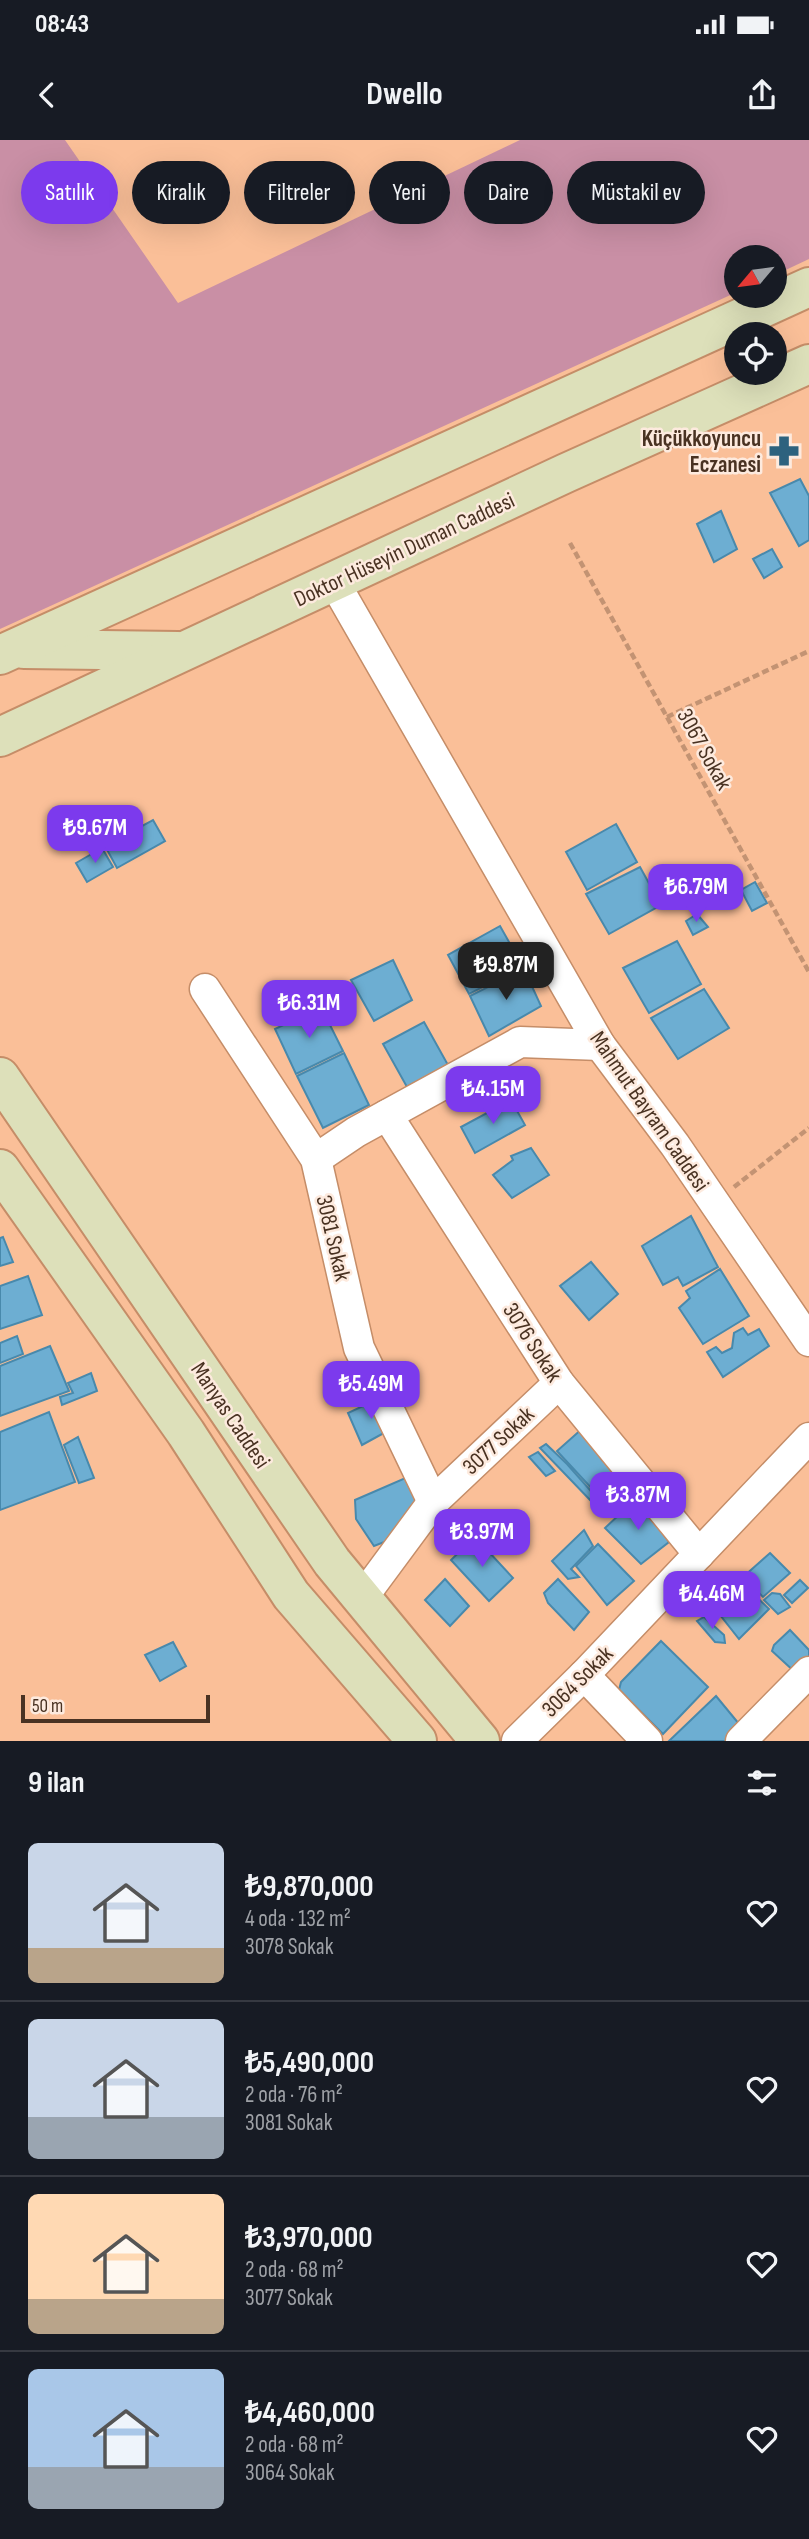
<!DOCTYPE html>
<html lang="tr">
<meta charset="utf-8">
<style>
body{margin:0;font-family:"Sofia Sans Condensed",sans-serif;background:#242831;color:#f1f3f6;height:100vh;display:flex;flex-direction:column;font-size:26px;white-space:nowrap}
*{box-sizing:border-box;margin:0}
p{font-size:23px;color:#9ea1a6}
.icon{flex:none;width:38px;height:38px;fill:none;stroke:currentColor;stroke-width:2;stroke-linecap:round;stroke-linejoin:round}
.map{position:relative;height:1601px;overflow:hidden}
.panel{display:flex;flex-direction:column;background:#171b24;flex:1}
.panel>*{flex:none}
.banner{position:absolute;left:21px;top:21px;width:768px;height:63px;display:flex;gap:14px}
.needle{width:46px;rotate:241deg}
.buttons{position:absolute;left:724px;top:105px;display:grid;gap:14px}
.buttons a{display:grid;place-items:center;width:63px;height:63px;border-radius:50%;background:#171b24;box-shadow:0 7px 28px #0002;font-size:35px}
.scale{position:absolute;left:21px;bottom:18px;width:189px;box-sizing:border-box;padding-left:7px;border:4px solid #493222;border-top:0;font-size:19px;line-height:24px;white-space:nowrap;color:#493222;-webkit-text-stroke:5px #fdeade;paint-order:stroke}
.price{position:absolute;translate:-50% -60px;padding:0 16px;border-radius:14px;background:#7c3aed;color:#fff;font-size:23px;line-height:46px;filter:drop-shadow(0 2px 4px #0008)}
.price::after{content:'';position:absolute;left:50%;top:42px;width:21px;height:16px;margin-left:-10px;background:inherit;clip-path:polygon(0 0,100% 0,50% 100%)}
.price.selected{background:#222;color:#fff}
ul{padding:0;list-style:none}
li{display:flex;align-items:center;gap:21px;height:175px;padding:0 28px}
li+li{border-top:2px solid #363941}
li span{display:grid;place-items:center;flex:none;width:196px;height:140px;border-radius:10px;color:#555}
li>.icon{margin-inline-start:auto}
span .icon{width:84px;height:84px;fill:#fffc;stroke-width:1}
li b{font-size:30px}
h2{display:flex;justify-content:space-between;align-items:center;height:84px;padding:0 28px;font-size:30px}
.chip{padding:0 24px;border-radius:32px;background:#171b24;box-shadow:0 7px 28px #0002;font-size:24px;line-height:63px}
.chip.selected{background:#7c3aed;color:#fff}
.status{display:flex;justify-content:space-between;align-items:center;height:49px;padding:0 35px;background:#171b24;direction:ltr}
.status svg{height:19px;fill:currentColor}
header{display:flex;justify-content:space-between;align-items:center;height:91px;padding:0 28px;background:#171b24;font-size:32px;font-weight:700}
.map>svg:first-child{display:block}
</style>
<div class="status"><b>08:43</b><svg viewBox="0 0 49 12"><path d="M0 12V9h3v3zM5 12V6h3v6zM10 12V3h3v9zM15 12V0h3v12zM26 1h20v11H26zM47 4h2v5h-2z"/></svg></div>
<header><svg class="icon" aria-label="back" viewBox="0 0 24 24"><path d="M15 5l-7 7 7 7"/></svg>Dwello<svg class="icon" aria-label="share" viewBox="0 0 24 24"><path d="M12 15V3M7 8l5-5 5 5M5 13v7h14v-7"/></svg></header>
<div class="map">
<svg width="809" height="1601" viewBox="0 0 809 1601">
<rect width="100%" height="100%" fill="#fabf98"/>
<path fill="#c98fa5" d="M0 0H65L178 163 520 0H809V119L775 135V117H737V152L0 489Z"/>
<g fill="#6daed2" stroke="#4889ac" stroke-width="2">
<path d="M800 339 809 356V400L799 406 770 353Z"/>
<path d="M721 371 737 409 714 422 697 384Z"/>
<path d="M772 409 782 427 764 438 753 419Z"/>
<path d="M153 680 165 701 117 728 105 706Z"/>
<path d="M616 684 637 722 587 750 566 712Z"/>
<path d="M102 708 113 727 87 742 76 723Z"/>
<path d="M640 727 661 765 609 794 586 754Z"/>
<path d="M755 742 767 763 752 771 741 750Z"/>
<path d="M697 774 708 787 693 795 686 781Z"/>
<path d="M500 786 523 827 469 854 448 815Z"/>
<path d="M677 801 701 844 649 873 623 828Z"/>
<path d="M393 820 412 860 374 881 351 840Z"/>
<path d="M524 829 541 866 489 896 470 856Z"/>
<path d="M704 849 729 888 678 919 651 878Z"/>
<path d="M321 867 343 911 296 934 275 889Z"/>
<path d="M424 882 448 925 407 947 383 904Z"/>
<path d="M344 913 369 965 323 988 297 936Z"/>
<path d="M511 960 525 985 475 1013 461 987Z"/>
<path d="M531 1008 549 1035 512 1058 493 1035 513 1020 511 1016Z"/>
<path d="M691 1076 718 1127 683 1146 678 1137 663 1145 642 1106Z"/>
<path d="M3 1097 13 1122 0 1126V1098Z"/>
<path d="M591 1122 618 1154 589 1180 560 1146Z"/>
<path d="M720 1129 749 1176 703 1204 679 1168 690 1158 686 1151Z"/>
<path d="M28 1136 42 1175 0 1189V1146Z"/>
<path d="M743 1188 748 1195 759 1189 769 1206 723 1237 707 1212 716 1207 722 1213 732 1208 734 1193Z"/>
<path d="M17 1196 23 1214 0 1223V1203Z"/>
<path d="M50 1206 69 1251 0 1276V1226Z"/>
<path d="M91 1233 97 1251 62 1265 60 1257 73 1253 68 1243Z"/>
<path d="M380 1258 393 1288 362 1305 348 1273Z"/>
<path d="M49 1272 75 1342 0 1370V1292Z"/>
<path d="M584 1287 602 1320 620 1335 608 1348 595 1352 557 1311Z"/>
<path d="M78 1297 94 1338 79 1343 64 1305Z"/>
<path d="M546 1304 567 1324 597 1358 591 1361 540 1308Z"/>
<path d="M538 1312 555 1331 546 1336 529 1317Z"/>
<path d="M410 1336 422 1370 397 1397 374 1406 356 1379 355 1360Z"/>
<path d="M638 1357 669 1402 641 1424 605 1388Z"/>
<path d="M584 1390 593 1406 571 1429 579 1437 568 1439 552 1421Z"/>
<path d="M475 1397 513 1438 489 1461 451 1420Z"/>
<path d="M598 1404 634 1441 607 1465 576 1426Z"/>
<path d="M770 1413 790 1433 763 1457 743 1437Z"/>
<path d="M737 1438 769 1469 739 1499 713 1466Z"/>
<path d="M445 1439 469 1466 450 1486 425 1460Z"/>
<path d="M558 1439 589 1472 574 1490 548 1463 544 1453Z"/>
<path d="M800 1440 808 1448 792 1463 784 1455Z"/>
<path d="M772 1453 780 1454 790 1467 778 1474 764 1460Z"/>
<path d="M704 1477 724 1495 725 1503 715 1502 697 1481Z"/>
<path d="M790 1490 809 1510V1519L796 1533 772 1511 774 1505Z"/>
<path d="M661 1501 708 1547 663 1594 619 1550 621 1542Z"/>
<path d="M173 1502 186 1526 160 1541 145 1515Z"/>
<path d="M716 1556 744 1590 732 1601H669Z"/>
</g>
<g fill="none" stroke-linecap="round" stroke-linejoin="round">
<g stroke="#c58d68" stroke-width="33">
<g id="street">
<path d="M334 442 600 905 675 1005 809 1201"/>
<path d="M205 849 316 1019 359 1208 433 1362"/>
<path d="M387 975 559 1243 699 1414"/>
<path d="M316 1019 356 992 520 902 600 905"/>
<path d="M362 1458 433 1362 559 1243"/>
<path d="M584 1535 647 1601"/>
<path d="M517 1601 584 1535 809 1298"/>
<path d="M741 1601 809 1532"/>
</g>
</g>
<g stroke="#c58d68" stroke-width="42">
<g id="secondary">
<path d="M24 509 178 511"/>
<path d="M0 515 809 147"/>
<path d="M0 597 566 333 809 224"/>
<path d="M0 937 332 1422 480 1601"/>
<path d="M0 1029 186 1293 291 1455 417 1601"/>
</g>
</g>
<g stroke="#c39373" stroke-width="4.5" stroke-dasharray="7 3.5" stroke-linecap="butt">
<path d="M570 403 809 832"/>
<path d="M667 577 809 511"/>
<path d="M734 1047 809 988"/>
</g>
<use href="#street" stroke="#fff" stroke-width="30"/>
<use href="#secondary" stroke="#dde0ba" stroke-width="38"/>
</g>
<defs>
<g id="pharmacy-bare" transform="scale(2.415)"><path d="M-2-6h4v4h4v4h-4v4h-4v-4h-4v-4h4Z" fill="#2d627e" stroke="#fdeade" stroke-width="2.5" paint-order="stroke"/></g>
</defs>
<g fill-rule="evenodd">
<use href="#pharmacy-bare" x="784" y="311"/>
</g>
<g text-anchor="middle" stroke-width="5" stroke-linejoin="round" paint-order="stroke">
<g font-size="23" font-weight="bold" fill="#493222" stroke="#fdeade" text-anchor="end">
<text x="761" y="306">Küçükkoyuncu<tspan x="761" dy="26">Eczanesi</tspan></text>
</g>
<g font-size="23" fill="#493222" stroke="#fdeade">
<text transform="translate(404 409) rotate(-25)" y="8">Doktor Hüseyin Duman Caddesi</text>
<text transform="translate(705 609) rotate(61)" y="8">3067 Sokak</text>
<text transform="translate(650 971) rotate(55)" y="8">Mahmut Bayram Caddesi</text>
<text transform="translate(334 1098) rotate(77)" y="8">3081 Sokak</text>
<text transform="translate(533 1202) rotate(57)" y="8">3076 Sokak</text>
<text transform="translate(231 1275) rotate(56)" y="8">Manyas Caddesi</text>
<text transform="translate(498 1300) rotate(-43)" y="8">3077 Sokak</text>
<text transform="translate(577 1541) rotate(-45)" y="8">3064 Sokak</text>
</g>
</g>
</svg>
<div class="buttons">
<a><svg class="needle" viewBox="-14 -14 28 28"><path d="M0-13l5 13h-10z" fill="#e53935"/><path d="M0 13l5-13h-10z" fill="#9ea1a6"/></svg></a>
<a><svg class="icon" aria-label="locate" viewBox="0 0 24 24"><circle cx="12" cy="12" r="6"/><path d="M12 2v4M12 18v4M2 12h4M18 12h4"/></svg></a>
</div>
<div class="scale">50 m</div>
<b class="price" style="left:95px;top:725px">₺9.67M</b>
<b class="price" style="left:696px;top:784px">₺6.79M</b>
<b class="price selected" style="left:506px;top:862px">₺9.87M</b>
<b class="price" style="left:309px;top:900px">₺6.31M</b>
<b class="price" style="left:493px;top:986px">₺4.15M</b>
<b class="price" style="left:371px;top:1281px">₺5.49M</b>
<b class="price" style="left:638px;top:1392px">₺3.87M</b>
<b class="price" style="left:482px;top:1429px">₺3.97M</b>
<b class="price" style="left:712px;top:1491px">₺4.46M</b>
<div class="banner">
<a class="chip selected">Satılık</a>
<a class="chip">Kiralık</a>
<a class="chip">Filtreler</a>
<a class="chip">Yeni</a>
<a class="chip">Daire</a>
<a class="chip">Müstakil ev</a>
</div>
</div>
<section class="panel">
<h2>9 ilan<svg class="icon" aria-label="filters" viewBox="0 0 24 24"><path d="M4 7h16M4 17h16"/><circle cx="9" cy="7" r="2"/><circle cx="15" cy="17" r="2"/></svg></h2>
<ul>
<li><span style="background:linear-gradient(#c9d6e8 75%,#b9a48a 0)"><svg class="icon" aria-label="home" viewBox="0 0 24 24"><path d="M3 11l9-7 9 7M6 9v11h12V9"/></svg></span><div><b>₺9,870,000</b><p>4 oda · 132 m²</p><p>3078 Sokak</p></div><svg class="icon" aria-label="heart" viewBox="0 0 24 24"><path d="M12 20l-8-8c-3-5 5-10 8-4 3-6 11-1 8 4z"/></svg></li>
<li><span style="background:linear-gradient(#c9d6e8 70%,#9aa5b1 0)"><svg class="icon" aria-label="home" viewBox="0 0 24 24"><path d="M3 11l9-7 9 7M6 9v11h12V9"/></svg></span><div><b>₺5,490,000</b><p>2 oda · 76 m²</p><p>3081 Sokak</p></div><svg class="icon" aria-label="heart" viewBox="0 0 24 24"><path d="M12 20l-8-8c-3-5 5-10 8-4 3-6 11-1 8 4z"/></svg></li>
<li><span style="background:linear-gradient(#ffd9b3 75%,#b9a48a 0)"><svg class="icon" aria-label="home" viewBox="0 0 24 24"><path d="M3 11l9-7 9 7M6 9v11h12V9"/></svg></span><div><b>₺3,970,000</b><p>2 oda · 68 m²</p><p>3077 Sokak</p></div><svg class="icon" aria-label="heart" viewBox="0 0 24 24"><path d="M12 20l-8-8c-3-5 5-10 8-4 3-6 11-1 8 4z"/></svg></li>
<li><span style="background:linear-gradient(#a9c7e8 70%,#9aa5b1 0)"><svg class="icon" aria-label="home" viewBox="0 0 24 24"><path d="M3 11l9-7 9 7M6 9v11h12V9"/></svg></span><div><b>₺4,460,000</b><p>2 oda · 68 m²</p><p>3064 Sokak</p></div><svg class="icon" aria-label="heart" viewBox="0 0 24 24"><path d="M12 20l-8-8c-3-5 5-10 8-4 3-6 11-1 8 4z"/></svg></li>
</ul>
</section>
